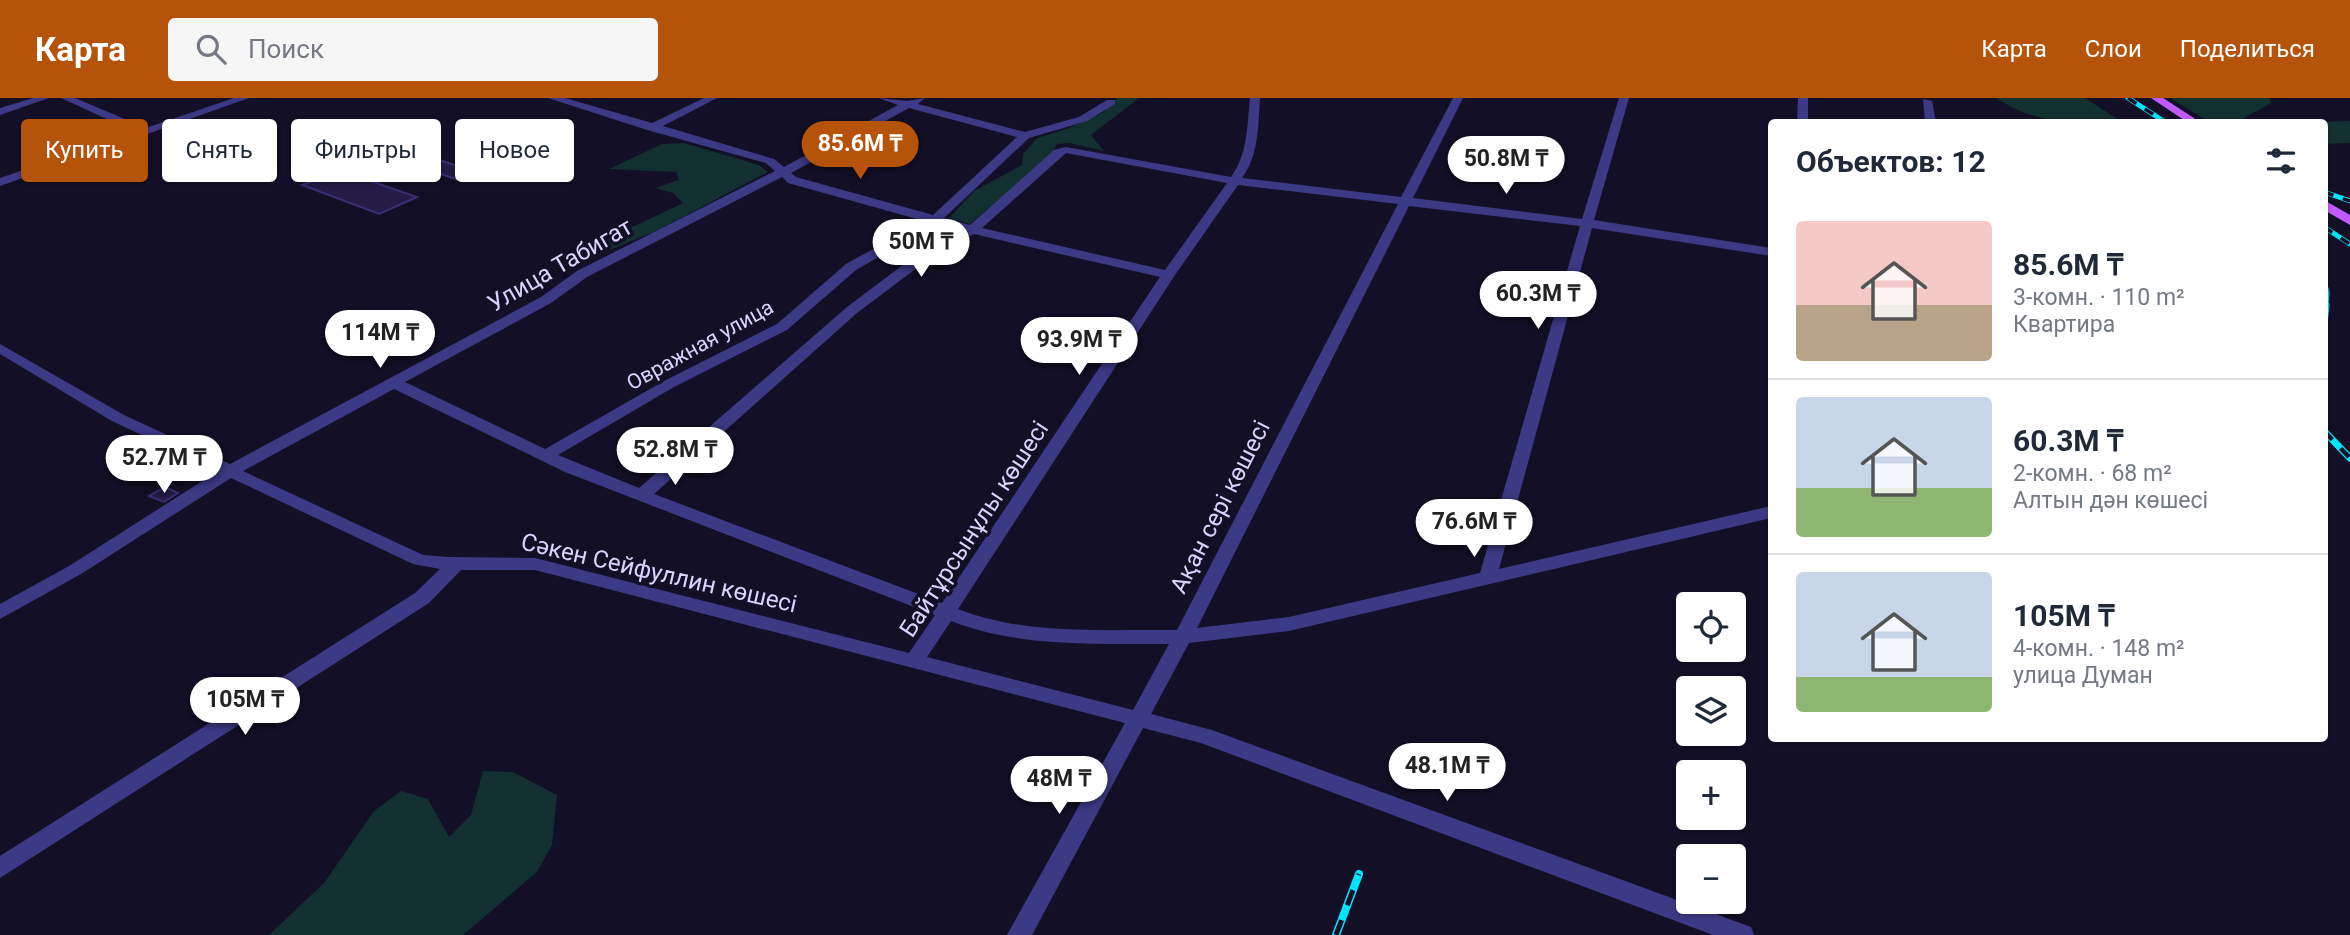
<!DOCTYPE html>
<html lang="ru">
<meta charset="utf-8">
<style>
body{margin:0;font-family:Roboto,sans-serif;background:#f6f6f7;color:#1f2937;height:100vh;display:flex;flex-direction:column;font-size:26px;white-space:nowrap}
*{box-sizing:border-box;margin:0}
p{font-size:23px;color:#747a83}
.icon{flex:none;width:38px;height:38px;fill:none;stroke:currentColor;stroke-width:2;stroke-linecap:round;stroke-linejoin:round}
.map{position:relative;flex:1;overflow:hidden}
.panel{position:absolute;left:1768px;top:21px;width:560px;height:623px;display:flex;flex-direction:column;background:#fff;border-radius:7px;box-shadow:0 2px 5px #0004}
.panel>*{flex:none}
.top-card{position:absolute;left:21px;top:21px;width:665px;height:63px;display:flex;gap:14px}
.tools{position:absolute;left:1676px;top:494px;display:grid;gap:14px}
.tools a{display:grid;place-items:center;width:70px;height:70px;border-radius:7px;background:#fff;box-shadow:0 2px 5px #0004;font-size:35px}
.price{position:absolute;translate:-50% -60px;padding:0 16px;border-radius:24px;background:#fff;color:#222;font-size:23px;line-height:46px;filter:drop-shadow(0 2px 4px #0008)}
.price::after{content:'';position:absolute;left:50%;top:42px;width:21px;height:16px;margin-left:-10px;background:inherit;clip-path:polygon(0 0,100% 0,50% 100%)}
.price.current{background:#b45309;color:#fff}
ul{padding:0;list-style:none}
li{display:flex;align-items:center;gap:21px;height:175px;padding:0 28px}
li+li{border-top:2px solid #e0e1e3}
li span{display:grid;place-items:center;flex:none;width:196px;height:140px;border-radius:7px;color:#555}
li>.icon{margin-inline-start:auto}
span .icon{width:84px;height:84px;fill:#fffc;stroke-width:1}
li b{font-size:30px}
h2{display:flex;justify-content:space-between;align-items:center;height:84px;padding:0 28px;font-size:30px}
.chip{padding:0 24px;border-radius:7px;background:#fff;box-shadow:0 2px 5px #0004;font-size:24px;line-height:63px}
.chip.current{background:#b45309;color:#fff}
header{display:flex;align-items:center;gap:42px;box-sizing:border-box;height:98px;padding:0 35px;background:#b45309;color:#fff}
header strong{font-size:33px}
nav{display:flex;gap:38px;margin-inline-start:auto;font-size:24px}
.search{width:490px;height:63px;background:#f6f6f7;display:flex;align-items:center;gap:18px;box-sizing:border-box;padding:0 24px;border-radius:7px;color:#747a83;font-size:26px}
.map>svg:first-child{display:block}
</style>
<header>
<strong>Карта</strong>
<div class="search"><svg class="icon" aria-label="search" viewBox="0 0 24 24"><circle cx="10" cy="10" r="6"/><path d="M15 15l6 6"/></svg>Поиск</div>
<nav><a>Карта</a><a>Слои</a><a>Поделиться</a></nav>
</header>
<div class="map">
<svg width="2350" height="837" viewBox="0 0 2350 837">
<rect width="100%" height="100%" fill="#130f26"/>
<g fill="#12302f">
<path d="M1117 0H1139L1091 37 1104 53 1070 45 1057 46 1052 56 970 126 949 120 974 93 1022 67 1023 56 1037 40 1069 30 1104 14Z"/>
<path d="M1996 0H2085L2122 24C2076 25 2036 27 1996 0Z"/>
<path d="M2170 0H2270L2271 5 2237 24H2210Z"/>
<path d="M2350 23V45L2324 46V24H2314Z"/>
<path d="M684 45 759 67 768 74 658 132 588 161 590 149 683 105 673 95 656 90 678 82 677 74 609 71 662 46Z"/>
<path d="M483 673 513 674 557 697 552 747 537 774 463 837H269L324 785 374 713 401 693 428 701 449 739 471 717Z"/>
</g>
<g fill="#241b47" stroke="#3b2d73" stroke-width="2">
<path d="M402 49 409 52 476 74 458 82 384 56Z"/>
<path d="M338 73H342L417 99 379 116 302 87Z"/>
<path d="M165 389 178 395 164 404 149 398Z"/>
</g>
<g fill="none" stroke-linecap="round" stroke-linejoin="round">
<g fill="#3d3a85" fill-rule="evenodd">
<path d="M33 0H49L0 17V10Z"/>
<path d="M61 0H75L146 30 234 0H249L0 88V80L135 34Z"/>
<path d="M548 0H565L652 25 704 0H717L663 28 774 61 784 69 898 7 879 0 907 3 925 0 918 6 1025 34 1079 19 1107 2H1115V6L1087 23 1029 40 944 120 970 127 1054 52 1066 49 1231 79C1248 56 1247 27 1250 0H1260C1258 28 1259 57 1242 80L1401 99 1453 0H1463L1413 100 1582 121 1619 0H1629L1594 122 1771 150V158L1592 130 1499 471 1771 408V420L1289 533 1189 545 1151 616 1212 632 1751 829 1754 837H1713L1201 645 1143 630 1032 837H1007L1125 625 535 472H461L429 505 0 780V758L415 495 440 471 413 466 231 380 81 476 0 521V506L69 468 218 373 112 323 0 256V246L124 317 230 366 541 199 577 173 775 73 766 65 647 32ZM909 10 1017 39 933 117 796 79 791 75ZM1066 55 1227 85 1165 172 982 130ZM782 79 788 85 924 123 846 166 777 226 664 283 545 351 405 284 551 205 587 179ZM1238 87 1398 106 1177 532C1104 531 1027 538 958 511L1175 177ZM1409 108 1580 128 1480 475 1289 519 1197 530ZM936 126 961 133 924 151 847 209 639 390 558 357 674 289 787 232 856 172ZM974 136 1160 179 942 505 654 396 857 215 934 157ZM394 291 565 374 935 517 909 555 535 460 448 459 423 457 243 373ZM951 523C1020 550 1096 545 1169 546L1133 612 927 559Z"/>
<path d="M1798 0H1808V24H1797Z"/>
<path d="M1923 1 1932 3 1936 24H1925Z"/>
</g>
<g fill="#c25bff" fill-rule="evenodd">
<path d="M2151 0H2163L2200 24H2187Z"/>
<path d="M2324 102 2350 117V127L2324 112Z"/>
</g>
<g stroke="#00e5ff" stroke-width="5">
<g id="rail-far2">
<path d="M2128 0 2165 24"/>
<path d="M2324 94 2350 103"/>
<path d="M2324 129 2350 146"/>
<path d="M2324 184 2327 194 2326 209"/>
</g>
</g>
<g stroke="#00e5ff" stroke-width="7">
<g id="rail-far1">
<path d="M2324 227 2326 207"/>
<path d="M2324 333 2350 360"/>
</g>
</g>
<g stroke="#00e5ff" stroke-width="8">
<path id="rail" d="M1336 837 1359 776"/>
</g>
<use href="#rail-far2" stroke="#130f26" stroke-width="3.5" stroke-dasharray="10" stroke-linecap="butt"/>
<use href="#rail-far1" stroke="#130f26" stroke-width="4.5" stroke-dasharray="12" stroke-linecap="butt"/>
<use href="#rail" stroke="#130f26" stroke-width="5" stroke-dasharray="16" stroke-linecap="butt"/>
</g>
<g text-anchor="middle" stroke-width="7" stroke-linejoin="round" paint-order="stroke">
<g font-size="21" fill="#d9d4ff" stroke="#130f26">
<text transform="translate(700 247) rotate(-29)" y="7">Овражная улица</text>
</g>
<g font-size="24" fill="#d9d4ff" stroke="#130f26">
<text transform="translate(560 167) rotate(-30)" y="8">Улица Табигат</text>
<text transform="translate(1220 409) rotate(-63)" y="8">Ақан сері көшесі</text>
<text transform="translate(974 431) rotate(-57)" y="8">Байтұрсынұлы көшесі</text>
<text transform="translate(659 475) rotate(13)" y="8">Сәкен Сейфуллин көшесі</text>
</g>
</g>
</svg>
<div class="tools">
<a><svg class="icon" aria-label="locate" viewBox="0 0 24 24"><circle cx="12" cy="12" r="6"/><path d="M12 2v4M12 18v4M2 12h4M18 12h4"/></svg></a>
<a><svg class="icon" aria-label="layers" viewBox="0 0 24 24"><path d="M12 4l9 5-9 5-9-5zM3 14l9 5 9-5"/></svg></a>
<a>+</a>
<a>−</a>
</div>
<b class="price current" style="left:860px;top:83px">85.6M ₸</b>
<b class="price" style="left:1506px;top:98px">50.8M ₸</b>
<b class="price" style="left:921px;top:181px">50M ₸</b>
<b class="price" style="left:1538px;top:233px">60.3M ₸</b>
<b class="price" style="left:380px;top:272px">114M ₸</b>
<b class="price" style="left:1079px;top:279px">93.9M ₸</b>
<b class="price" style="left:675px;top:389px">52.8M ₸</b>
<b class="price" style="left:164px;top:397px">52.7M ₸</b>
<b class="price" style="left:1474px;top:461px">76.6M ₸</b>
<b class="price" style="left:245px;top:639px">105M ₸</b>
<b class="price" style="left:1447px;top:705px">48.1M ₸</b>
<b class="price" style="left:1059px;top:718px">48M ₸</b>
<div class="top-card">
<a class="chip current">Купить</a>
<a class="chip">Снять</a>
<a class="chip">Фильтры</a>
<a class="chip">Новое</a>
</div>
<section class="panel">
<h2>Объектов: 12<svg class="icon" aria-label="filters" viewBox="0 0 24 24"><path d="M4 7h16M4 17h16"/><circle cx="9" cy="7" r="2"/><circle cx="15" cy="17" r="2"/></svg></h2>
<ul>
<li><span style="background:linear-gradient(#f6c9c9 60%,#b9a48a 0)"><svg class="icon" aria-label="home" viewBox="0 0 24 24"><path d="M3 11l9-7 9 7M6 9v11h12V9"/></svg></span><div><b>85.6M ₸</b><p>3-комн. · 110 m²</p><p>Квартира</p></div></li>
<li><span style="background:linear-gradient(#c9d6e8 65%,#8fb573 0)"><svg class="icon" aria-label="home" viewBox="0 0 24 24"><path d="M3 11l9-7 9 7M6 9v11h12V9"/></svg></span><div><b>60.3M ₸</b><p>2-комн. · 68 m²</p><p>Алтын дән көшесі</p></div></li>
<li><span style="background:linear-gradient(#c9d6e8 75%,#8fb573 0)"><svg class="icon" aria-label="home" viewBox="0 0 24 24"><path d="M3 11l9-7 9 7M6 9v11h12V9"/></svg></span><div><b>105M ₸</b><p>4-комн. · 148 m²</p><p>улица Думан</p></div></li>
</ul>
</section>
</div>
